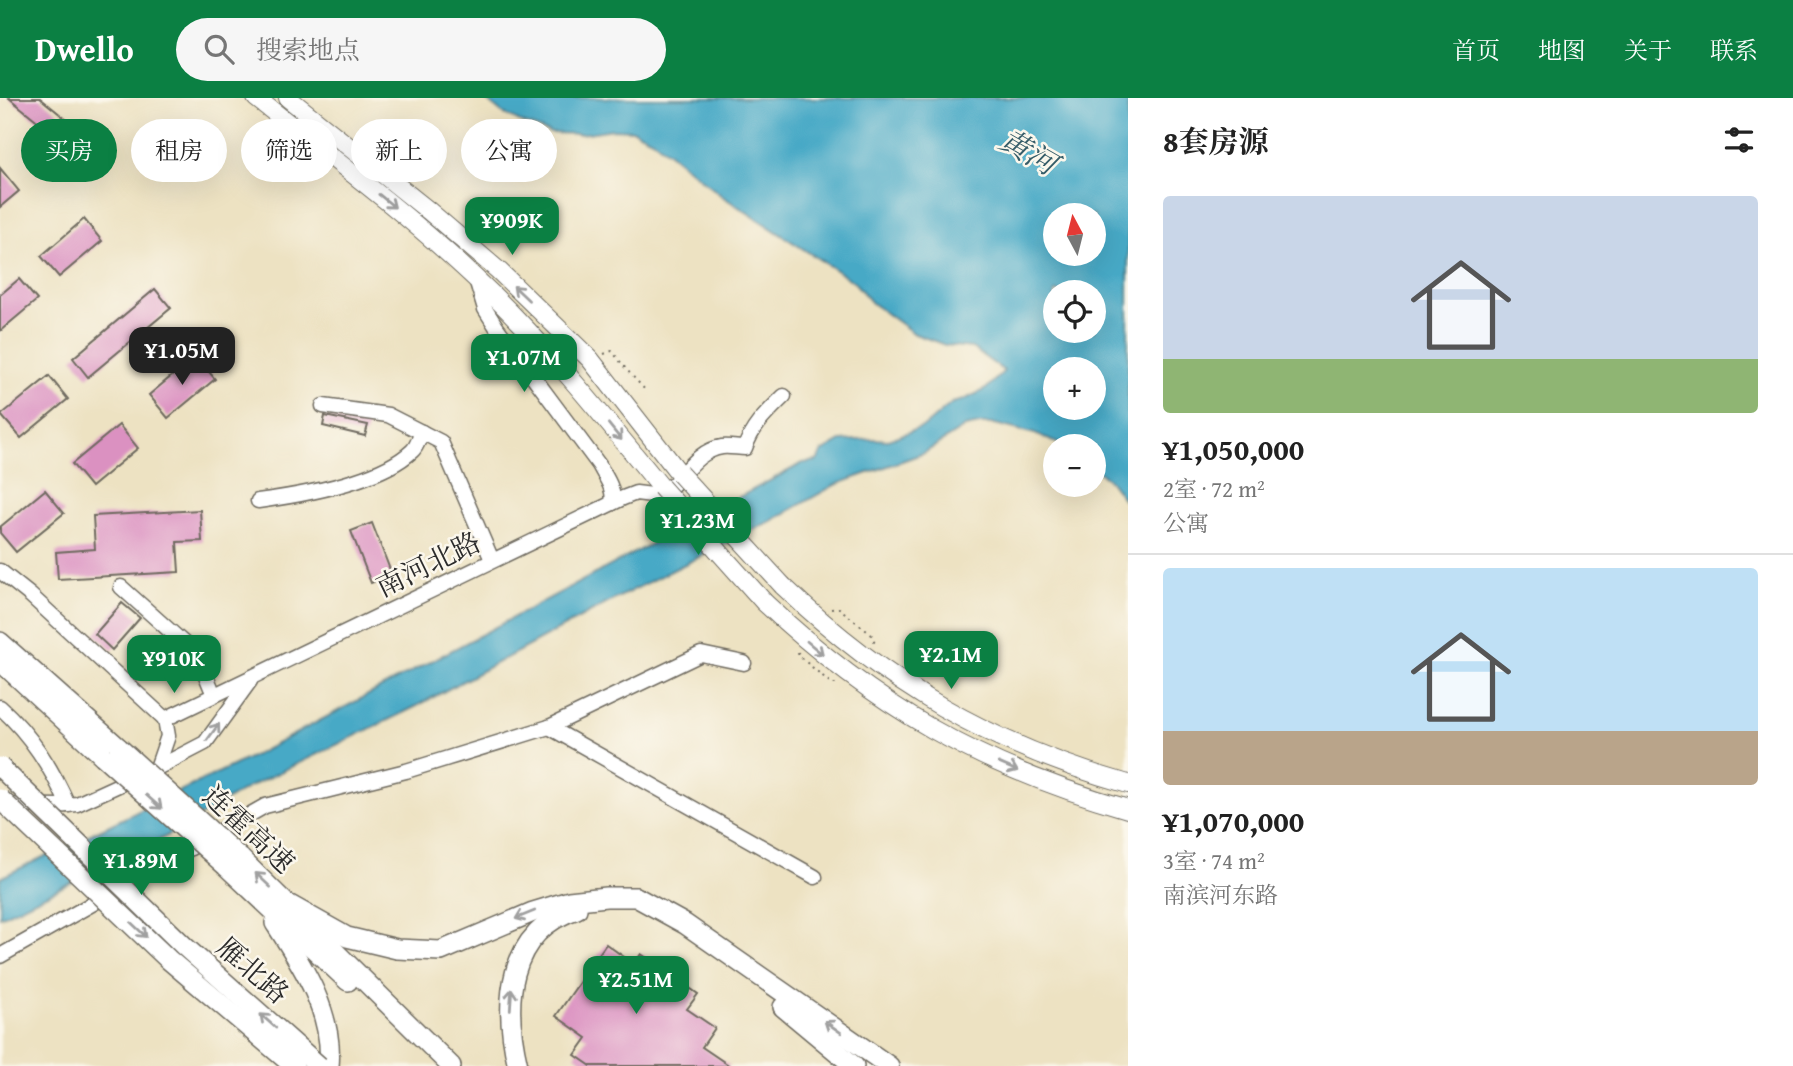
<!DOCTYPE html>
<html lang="zh">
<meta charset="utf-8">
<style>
body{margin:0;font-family:"Gentium Book Plus","Noto Serif SC",serif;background:#f6f6f6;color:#222;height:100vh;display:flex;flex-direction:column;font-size:26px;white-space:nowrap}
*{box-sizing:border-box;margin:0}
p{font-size:23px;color:#767676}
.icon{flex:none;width:38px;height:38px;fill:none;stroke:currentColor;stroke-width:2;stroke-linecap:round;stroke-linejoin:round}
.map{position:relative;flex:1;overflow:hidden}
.panel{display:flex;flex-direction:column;background:#fff;width:665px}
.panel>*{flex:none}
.top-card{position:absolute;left:21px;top:21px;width:665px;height:63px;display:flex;gap:14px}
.needle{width:46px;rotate:353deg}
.fabs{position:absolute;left:1043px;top:105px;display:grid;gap:14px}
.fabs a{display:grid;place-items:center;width:63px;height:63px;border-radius:50%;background:#fff;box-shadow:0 7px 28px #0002;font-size:35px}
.price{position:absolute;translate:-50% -60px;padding:0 16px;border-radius:14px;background:#0b8043;color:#fff;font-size:23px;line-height:46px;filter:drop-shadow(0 2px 4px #0008)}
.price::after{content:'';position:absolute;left:50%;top:42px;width:21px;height:16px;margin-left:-10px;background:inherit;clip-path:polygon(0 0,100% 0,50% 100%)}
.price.on{background:#222;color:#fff}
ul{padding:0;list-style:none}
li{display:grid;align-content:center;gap:14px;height:371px;padding:0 35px}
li+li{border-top:2px solid #e0e0e0}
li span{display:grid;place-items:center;height:217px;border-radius:7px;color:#555}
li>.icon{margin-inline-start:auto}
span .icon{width:126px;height:126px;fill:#fffc;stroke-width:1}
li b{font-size:30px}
h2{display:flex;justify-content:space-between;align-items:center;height:84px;padding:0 35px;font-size:30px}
.tag{padding:0 24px;border-radius:32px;background:#fff;box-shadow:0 7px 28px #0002;font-size:24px;line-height:63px}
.tag.on{background:#0b8043;color:#fff}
header{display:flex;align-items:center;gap:42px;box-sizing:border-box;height:98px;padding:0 35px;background:#0b8043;color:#fff}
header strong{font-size:33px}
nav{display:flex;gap:38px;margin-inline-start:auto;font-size:24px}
.search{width:490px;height:63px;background:#f6f6f6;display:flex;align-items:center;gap:18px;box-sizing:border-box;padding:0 24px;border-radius:38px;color:#767676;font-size:26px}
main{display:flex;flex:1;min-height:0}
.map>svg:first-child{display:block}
</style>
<header>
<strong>Dwello</strong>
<div class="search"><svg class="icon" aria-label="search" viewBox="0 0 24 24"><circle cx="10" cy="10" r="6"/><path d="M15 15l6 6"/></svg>搜索地点</div>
<nav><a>首页</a><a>地图</a><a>关于</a><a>联系</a></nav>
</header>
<main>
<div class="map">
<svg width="1128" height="968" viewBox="0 0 1128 968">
<rect width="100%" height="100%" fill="#fbf7ec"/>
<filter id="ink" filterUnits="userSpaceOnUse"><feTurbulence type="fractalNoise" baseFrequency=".0143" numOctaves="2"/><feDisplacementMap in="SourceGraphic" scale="14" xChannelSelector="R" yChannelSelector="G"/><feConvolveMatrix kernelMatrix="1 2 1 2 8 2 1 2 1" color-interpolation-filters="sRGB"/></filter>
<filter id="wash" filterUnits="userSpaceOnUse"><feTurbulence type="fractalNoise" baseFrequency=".00686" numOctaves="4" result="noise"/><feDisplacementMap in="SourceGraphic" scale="28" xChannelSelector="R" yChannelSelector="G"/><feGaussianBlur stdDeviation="1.57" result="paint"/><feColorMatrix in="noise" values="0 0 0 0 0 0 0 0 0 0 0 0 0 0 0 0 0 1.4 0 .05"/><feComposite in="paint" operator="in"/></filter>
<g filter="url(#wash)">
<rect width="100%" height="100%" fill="#ede2c2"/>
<path fill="#46a9c6" stroke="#386a78" stroke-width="2" fill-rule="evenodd" d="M484 0H1128V407L1110 383 1094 370V348H1064L1035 336 995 326H980L965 329 924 355 835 387 769 424 615 501 415 609 249 689 163 740 0 819V780L261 654 803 365 817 363 822 354 841 343 876 341 888 342 925 328 952 305 964 302 986 291 1004 273 972 250 945 247 915 236 872 205 854 184 722 98 652 41 633 32 613 31 581 36 550 35 520 24 502 15ZM1055 117H1094V156H1055ZM1055 194H1094V233H1055ZM1055 271H1094V310H1055Z"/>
<g id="blocks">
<g fill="#db91c1">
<path d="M9 0H40L83 35 71 50Z"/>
<path d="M0 70 19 93 0 109Z"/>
<path d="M84 121 102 143 59 179 41 158Z"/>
<path d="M19 181 37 202 0 233V197Z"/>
<path d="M155 191 171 210 88 279 73 260Z"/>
<path d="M196 258 215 281 168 320 149 297Z"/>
<path d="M49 278 68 301 21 340 1 317Z"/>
<path d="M325 318 368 327 365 338 323 328Z"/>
<path d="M119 327 138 350 91 389 72 366Z"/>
<path d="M45 392 64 415 16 454 0 435V429Z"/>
<path d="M200 412 202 443 177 444 179 474 58 481 56 454 95 451 93 418Z"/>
<path d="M372 425 392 477 371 485 351 433Z"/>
<path d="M122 505 140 520 112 552 95 536Z"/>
<path d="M606 846 634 866 641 856 698 896 687 911 715 930 702 949 730 968H591L575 957 587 940 556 918Z"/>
</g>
</g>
</g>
<g filter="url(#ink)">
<use href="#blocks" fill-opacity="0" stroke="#6f6b60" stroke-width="2"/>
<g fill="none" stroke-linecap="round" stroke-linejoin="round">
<g stroke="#6f6b60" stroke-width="17">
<g id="minor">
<path d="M476 181 485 211 497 230 599 367C606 380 615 391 612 405"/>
<path d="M323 308 388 317 441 344 492 462"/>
<path d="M258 403C302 397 379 384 412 353 417 349 419 340 422 334"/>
<path d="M0 473 30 497 165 621"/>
<path d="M121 489 198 558 214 597"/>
<path d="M0 609C31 637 51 669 68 707"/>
<path d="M549 629 815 779"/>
<path d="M157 670 168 638 165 621 623 400 636 395 660 398C682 383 694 353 722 349 729 348 738 350 745 350 752 328 768 314 784 298"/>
<path d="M155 671 205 645 250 583"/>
<path d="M1 707 57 708 77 706 136 679"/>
<path d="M0 858 265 708 406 673 549 629 701 556 744 565"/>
</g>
</g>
<g stroke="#6f6b60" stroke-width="20">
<g id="major">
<path d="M256 0C330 58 405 114 474 179 543 243 601 316 661 389"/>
<path d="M288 0 429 113 499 173 590 261 679 375"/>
<path d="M783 488C886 586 990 647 1128 686"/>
<path d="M764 504C874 608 982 670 1128 711"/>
</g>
</g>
<g stroke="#6f6b60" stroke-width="22">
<g id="highway">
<path d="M0 544 119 650"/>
<path d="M0 563 103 658"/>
<path d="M240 760 451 968"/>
<path d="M226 768 348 883"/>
<path d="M290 807 347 839 397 851 441 853 533 814 569 803 606 799H636L685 826 889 968"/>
<path d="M275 825C302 867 334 915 329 968"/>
<path d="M783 909 854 968"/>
<path d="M518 968C503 906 506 834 577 811"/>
</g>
</g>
<g stroke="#6f6b60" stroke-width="2" stroke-dasharray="2 5" stroke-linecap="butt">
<path d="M604 256 612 253 626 271 647 294"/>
<path d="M831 511 839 510 873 538 875 546"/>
<path d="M798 554 799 558 832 586H838"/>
</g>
<use href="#minor" stroke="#fff" stroke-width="14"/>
<use href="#major" stroke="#fff" stroke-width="18"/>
<use href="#highway" stroke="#fff" stroke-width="19"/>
<g stroke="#6f6b60" stroke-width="20" stroke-linecap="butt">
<g id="major-bridge">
<path d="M679 375 783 488"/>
<path d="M661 389 764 504"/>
</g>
</g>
<g stroke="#6f6b60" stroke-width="22" stroke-linecap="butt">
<g id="highway-bridge">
<path d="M119 650 240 760"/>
<path d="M103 658 226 768"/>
<path d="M0 669 184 848 319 968"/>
<path d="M0 701 168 861 294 968"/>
</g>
</g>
<use href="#major-bridge" stroke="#fff" stroke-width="18"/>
<use href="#highway-bridge" stroke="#fff" stroke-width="19"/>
</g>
<defs><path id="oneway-shaft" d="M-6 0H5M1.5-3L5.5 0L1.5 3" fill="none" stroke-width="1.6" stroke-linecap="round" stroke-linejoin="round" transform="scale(1.75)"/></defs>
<g stroke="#a0a0a0">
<use href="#oneway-shaft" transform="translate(387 103) rotate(39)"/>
<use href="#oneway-shaft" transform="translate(521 195) rotate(-136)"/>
<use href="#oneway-shaft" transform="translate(615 334) rotate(51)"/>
<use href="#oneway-shaft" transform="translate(815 550) rotate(40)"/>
<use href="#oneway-shaft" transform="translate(213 634) rotate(-54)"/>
<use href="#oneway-shaft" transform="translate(1008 669) rotate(23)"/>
<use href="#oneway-shaft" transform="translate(154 704) rotate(42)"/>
<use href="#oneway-shaft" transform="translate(263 782) rotate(-137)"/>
<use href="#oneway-shaft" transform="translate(525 817) rotate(158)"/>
<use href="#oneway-shaft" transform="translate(139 832) rotate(43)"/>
<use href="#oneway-shaft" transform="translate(511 901) rotate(-86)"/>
<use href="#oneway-shaft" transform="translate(268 923) rotate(-138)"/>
<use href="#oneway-shaft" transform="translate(833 929) rotate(-145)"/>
</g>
</g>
<g text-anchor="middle" stroke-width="5" stroke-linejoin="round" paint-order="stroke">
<g font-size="28" fill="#2b2b2b" stroke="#fbf7ec">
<text transform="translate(428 466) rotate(-26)" y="10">南河北路</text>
<text transform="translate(249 731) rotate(43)" y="10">连霍高速</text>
<text transform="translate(253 872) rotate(41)" y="10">雁北路</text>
</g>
<g font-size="30" font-style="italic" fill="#365d69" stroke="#fbf7ec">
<text transform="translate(1028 54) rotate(30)" y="10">黄河</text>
</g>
</g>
</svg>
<div class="fabs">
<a><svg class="needle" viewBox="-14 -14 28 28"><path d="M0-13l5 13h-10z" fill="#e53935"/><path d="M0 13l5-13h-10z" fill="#767676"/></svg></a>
<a><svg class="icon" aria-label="locate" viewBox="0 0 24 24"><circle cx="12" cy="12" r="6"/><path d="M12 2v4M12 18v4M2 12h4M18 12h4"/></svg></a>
<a>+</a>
<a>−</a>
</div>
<b class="price" style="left:512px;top:159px">¥909K</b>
<b class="price on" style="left:182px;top:289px">¥1.05M</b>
<b class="price" style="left:524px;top:296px">¥1.07M</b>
<b class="price" style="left:698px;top:459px">¥1.23M</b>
<b class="price" style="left:951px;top:593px">¥2.1M</b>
<b class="price" style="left:174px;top:597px">¥910K</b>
<b class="price" style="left:141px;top:799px">¥1.89M</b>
<b class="price" style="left:636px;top:918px">¥2.51M</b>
<div class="top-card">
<a class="tag on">买房</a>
<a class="tag">租房</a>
<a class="tag">筛选</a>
<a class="tag">新上</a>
<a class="tag">公寓</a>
</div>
</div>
<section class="panel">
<h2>8套房源<svg class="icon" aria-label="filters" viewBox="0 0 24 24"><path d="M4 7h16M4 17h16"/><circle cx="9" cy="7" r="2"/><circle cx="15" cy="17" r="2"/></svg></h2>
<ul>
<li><span style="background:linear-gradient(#c9d6e8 75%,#8fb573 0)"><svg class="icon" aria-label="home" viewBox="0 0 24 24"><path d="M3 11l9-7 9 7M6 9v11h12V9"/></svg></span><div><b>¥1,050,000</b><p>2室 · 72 m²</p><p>公寓</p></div></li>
<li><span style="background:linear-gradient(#bfe0f5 75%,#b9a48a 0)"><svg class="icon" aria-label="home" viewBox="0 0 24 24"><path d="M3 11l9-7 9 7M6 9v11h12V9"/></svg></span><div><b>¥1,070,000</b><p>3室 · 74 m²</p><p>南滨河东路</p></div></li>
</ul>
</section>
</main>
